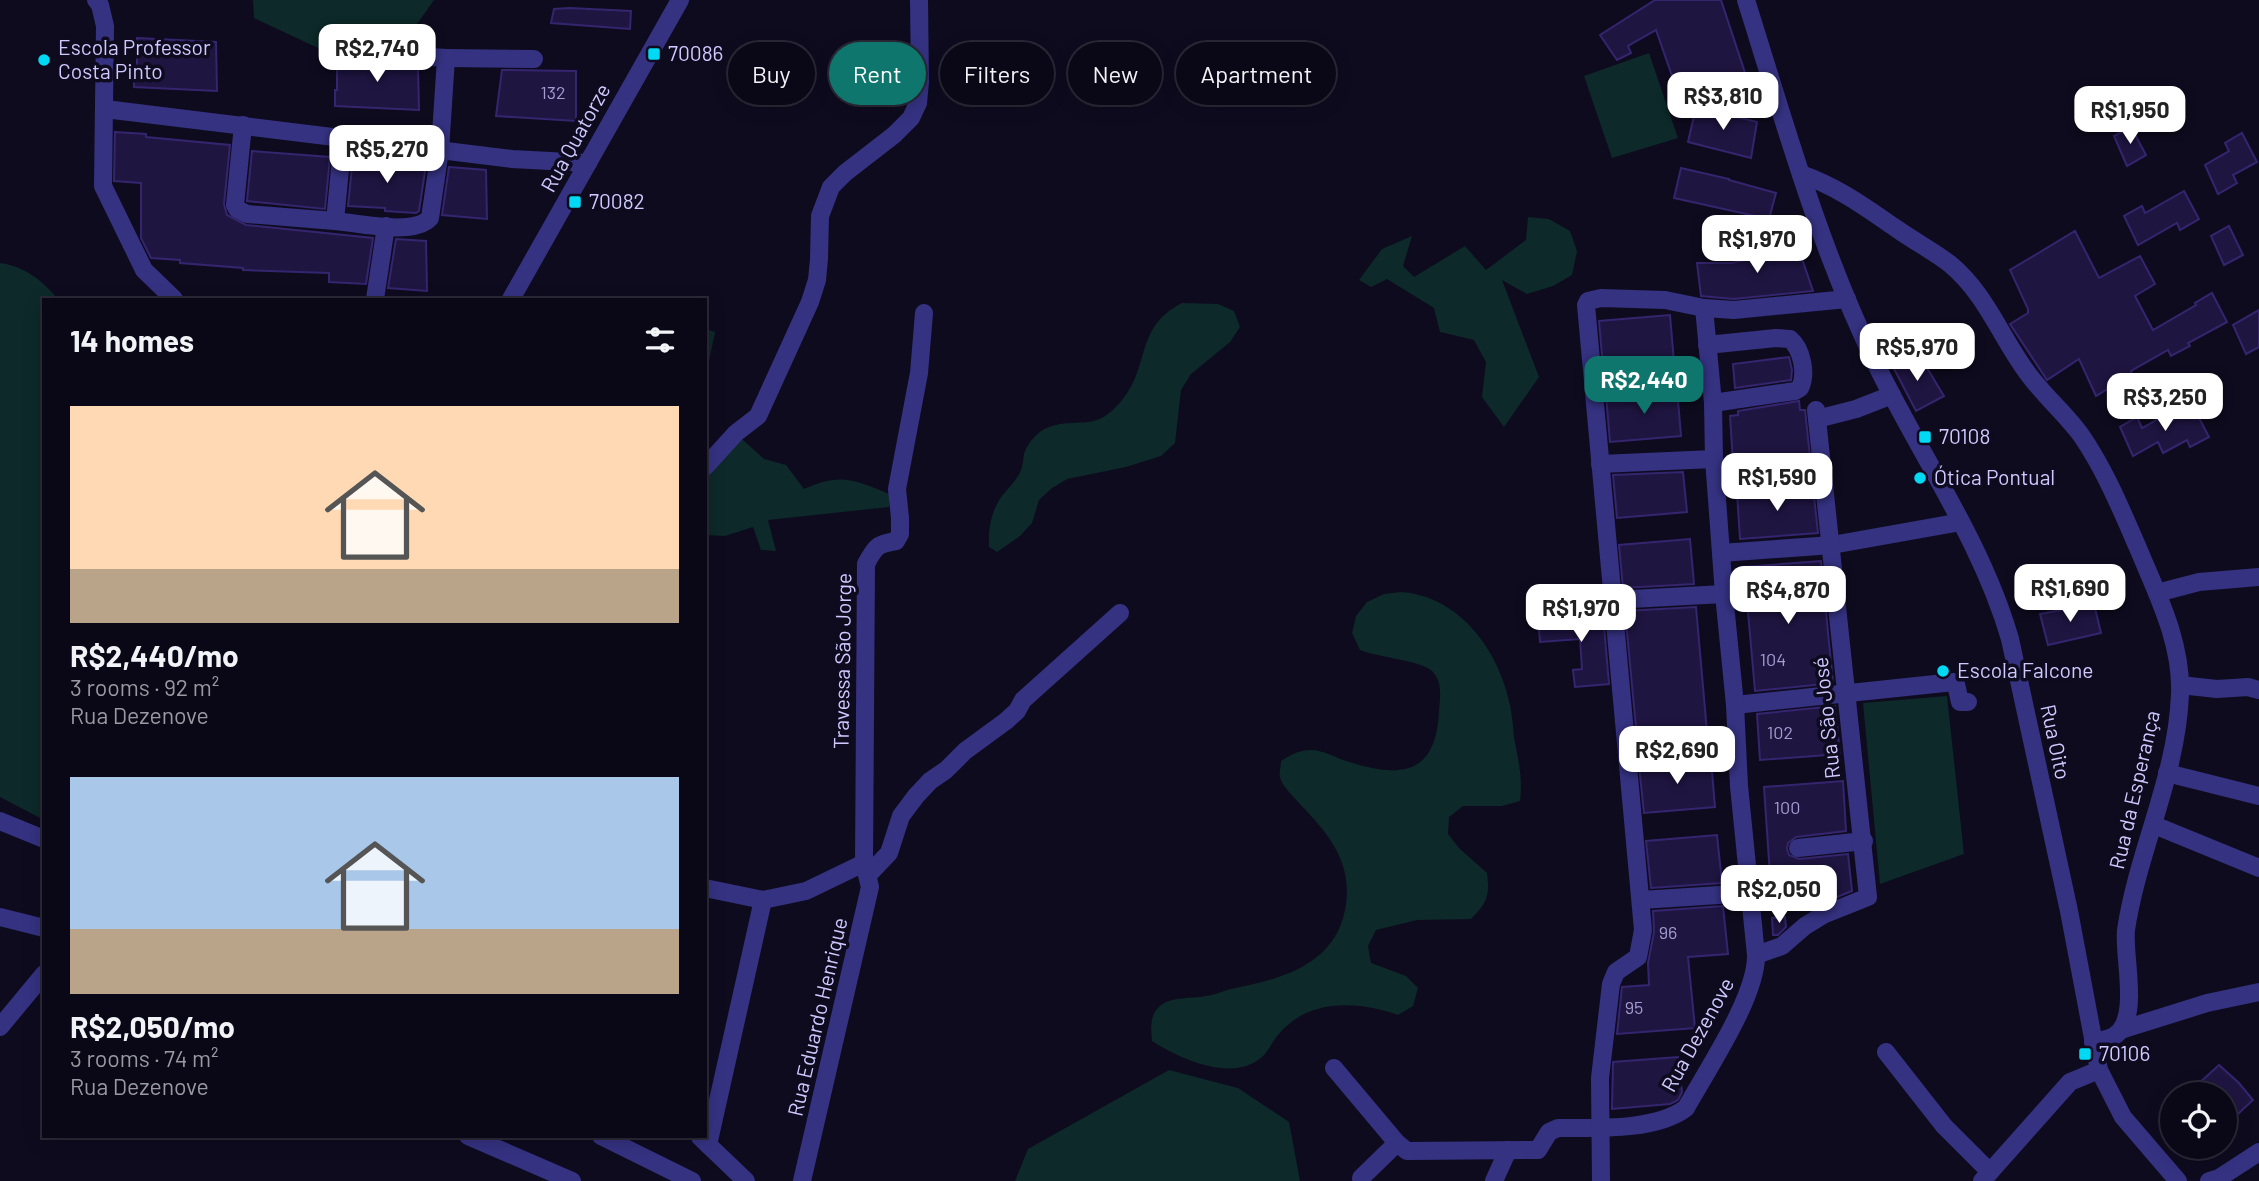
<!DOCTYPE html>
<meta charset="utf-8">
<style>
body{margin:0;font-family:Barlow,sans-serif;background:#131120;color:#f1f3f6;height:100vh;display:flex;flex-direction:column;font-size:26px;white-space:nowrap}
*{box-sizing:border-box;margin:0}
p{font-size:23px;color:#999aa1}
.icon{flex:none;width:38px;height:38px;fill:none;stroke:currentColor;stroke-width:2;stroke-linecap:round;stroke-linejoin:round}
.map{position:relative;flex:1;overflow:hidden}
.drawer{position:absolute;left:42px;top:298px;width:665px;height:840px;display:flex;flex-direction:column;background:#0a0817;border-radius:0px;box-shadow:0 4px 18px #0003,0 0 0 2px #2a2936}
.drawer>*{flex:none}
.hud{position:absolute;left:728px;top:42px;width:665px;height:63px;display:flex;gap:14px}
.buttons{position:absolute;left:2160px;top:1082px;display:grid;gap:14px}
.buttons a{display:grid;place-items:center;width:77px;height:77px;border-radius:50%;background:#0a0817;box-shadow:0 4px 18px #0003,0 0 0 2px #2a2936;font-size:35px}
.price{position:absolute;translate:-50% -60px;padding:0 16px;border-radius:14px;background:#fff;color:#222;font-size:23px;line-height:46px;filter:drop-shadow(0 2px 4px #0008)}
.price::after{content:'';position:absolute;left:50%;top:42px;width:21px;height:16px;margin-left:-10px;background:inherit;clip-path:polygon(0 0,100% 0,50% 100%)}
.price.current{background:#0f766e;color:#fff}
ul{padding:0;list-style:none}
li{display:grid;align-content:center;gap:14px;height:371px;padding:0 28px}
li span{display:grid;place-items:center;height:217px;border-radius:0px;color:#555}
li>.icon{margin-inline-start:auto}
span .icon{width:126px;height:126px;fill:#fffc;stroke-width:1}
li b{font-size:30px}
h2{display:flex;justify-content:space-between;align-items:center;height:84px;padding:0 28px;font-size:30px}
.chip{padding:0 24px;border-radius:32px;background:#0a0817;box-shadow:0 4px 18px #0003,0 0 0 2px #2a2936;font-size:24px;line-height:63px}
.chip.current{background:#0f766e;color:#fff}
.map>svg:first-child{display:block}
</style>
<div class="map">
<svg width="2259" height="1181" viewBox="0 0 2259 1181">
<rect width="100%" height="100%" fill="#0e0b1f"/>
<g fill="#0d2929">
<path d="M253 0H434L417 24 337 57 254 18Z"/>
<path d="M1649 53 1678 138 1612 158 1584 76Z"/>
<path d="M1528 217 1549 219 1570 231 1577 251 1572 275 1553 286 1527 294 1502 280 1539 377 1504 427 1482 397 1486 362 1474 340 1440 332 1434 308 1387 279 1371 287 1359 280 1382 249 1412 236 1403 266 1414 277 1465 246 1486 270 1526 240Z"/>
<path d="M0 263C24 266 43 281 58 299H44V820L0 797Z"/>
<path d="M1182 303 1218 304 1234 311 1240 327 1230 342 1191 374 1181 390 1175 443 1161 456 1126 467 1067 479 1052 488 1039 500 1032 523 1020 536 997 552 989 547C988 529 991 511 1002 496 1009 487 1017 480 1021 470 1023 465 1023 459 1024 454 1027 443 1038 431 1049 427 1077 417 1093 432 1118 405 1153 367 1132 329 1182 303Z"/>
<path d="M705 329 715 332 709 361 705 366Z"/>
<path d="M742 439 764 459 786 465 804 489C840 473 853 479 889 494V507L768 520 776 551 761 550 753 527 725 536 705 535V480L716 462Z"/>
<path d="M1401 592C1459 596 1499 650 1510 705 1512 715 1513 726 1514 737 1518 759 1523 779 1520 801L1502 806H1463L1449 817 1448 834 1459 848 1487 873C1490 896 1487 903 1471 919L1417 920 1376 930 1368 946 1371 963 1406 976 1418 988 1413 1006 1398 1015C1358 1001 1308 998 1278 1035 1271 1043 1268 1054 1258 1060 1229 1081 1178 1058 1152 1041 1151 1029 1149 1015 1160 1006 1172 996 1191 999 1206 996 1215 995 1223 991 1231 989 1280 979 1334 966 1345 910 1354 863 1329 834 1299 803 1293 796 1282 786 1280 777 1279 773 1281 766 1281 761 1291 755 1298 750 1311 750 1323 750 1334 757 1346 761 1399 778 1436 777 1439 711 1440 697 1443 682 1432 671 1422 661 1377 657 1360 650L1352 633 1356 616 1367 602 1384 594Z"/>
<path d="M1947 696 1964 854 1880 884 1863 703Z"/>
<path d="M1169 1070 1238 1088 1289 1122 1300 1181H1015L1028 1149Z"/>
</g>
<g fill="#1f1541" stroke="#35256f" stroke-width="2">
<path d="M1655 0H1721L1750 88 1696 107 1700 89 1679 96 1656 30 1628 46 1631 53 1617 60 1600 35Z"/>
<path d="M569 8 631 11 630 29 551 23 554 9Z"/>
<path d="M137 38 216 42 217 91 134 87V71H137Z"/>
<path d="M337 57 406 60 410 66 418 68 419 110 335 106V90H337Z"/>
<path d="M502 70 576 71V121L496 116Z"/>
<path d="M1696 107 1757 122 1751 158 1688 142Z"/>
<path d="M2131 127 2146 155 2127 166 2114 136Z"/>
<path d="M115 132 146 134V137L230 145 224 204 227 215 246 225 373 238 366 284 329 282V273L243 270V268L180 263V260L151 258 141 238V183L114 181Z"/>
<path d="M2242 133 2257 162 2233 175 2237 183 2218 194 2205 165 2229 151 2225 143Z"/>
<path d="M252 151 330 157 325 209 247 201Z"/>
<path d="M353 157 426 165 419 211 416 213 385 211V208L348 206Z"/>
<path d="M449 167 486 170 487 219 442 215Z"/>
<path d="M1681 168 1729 179V180L1776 193 1769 219 1674 198Z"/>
<path d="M2184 191 2199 219 2180 230 2177 223 2138 245 2124 216 2142 206 2145 213Z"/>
<path d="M2229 226 2243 255 2224 265 2211 236Z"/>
<path d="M2075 231 2099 278 2140 256 2155 284 2135 296 2153 330 2196 305 2195 303 2212 293 2227 322 2188 343 2190 346 2171 356 2168 350 2131 371 2132 374 2096 396 2079 359 2047 380 2010 324 2028 313V309L2010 270Z"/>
<path d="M396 239 426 241 427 291 388 288Z"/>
<path d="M1770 239 1797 244 1813 291 1734 299 1701 296 1697 263H1732L1773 253Z"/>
<path d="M2259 310V347L2246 354 2233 325Z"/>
<path d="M1670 315 1674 362 1603 367 1599 321Z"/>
<path d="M1913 354 1922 370 1927 368 1944 396 1916 411 1892 365Z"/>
<path d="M1789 357 1792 370 1791 380 1735 388 1733 364Z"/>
<path d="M1677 389 1681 436 1610 442 1606 395Z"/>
<path d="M1799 401 1800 410H1805L1810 457 1733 463 1730 416 1738 415V411Z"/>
<path d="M2194 408 2209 437 2190 447 2187 440 2163 453 2158 442 2133 456 2120 427 2137 417 2142 428 2167 414 2171 421Z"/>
<path d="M1683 472 1687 512 1617 518 1613 475Z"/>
<path d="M1813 486 1818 533 1740 539 1737 493Z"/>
<path d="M1690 539 1694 584 1623 588 1619 545Z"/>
<path d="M1821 561 1833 683 1755 691 1744 567Z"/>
<path d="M2094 604 2101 633 2048 645 2040 614Z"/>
<path d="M1696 607 1707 732 1637 738 1625 611Z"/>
<path d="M1603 614 1609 684 1575 687 1573 670 1582 669 1580 639 1540 642 1538 618Z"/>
<path d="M1835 706 1840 754 1760 760 1757 714Z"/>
<path d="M1711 760 1715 807 1644 813 1639 766Z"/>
<path d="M1843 781 1846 831 1796 837 1788 843 1787 849 1789 855 1799 859 1848 854 1852 891 1827 901 1772 905 1764 787Z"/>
<path d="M1717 835 1722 883 1651 888 1646 841Z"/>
<path d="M1723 906 1728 954 1688 957 1695 1028 1617 1034 1622 987 1649 985 1648 963 1654 932 1653 911Z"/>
<path d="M1785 917 1786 927 1778 935H1773L1772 918Z"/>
<path d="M1678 1057 1682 1092 1678 1100 1670 1104 1612 1109 1613 1062Z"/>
<path d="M2219 1065 2239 1083 2253 1100 2224 1127V1094H2187Z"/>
</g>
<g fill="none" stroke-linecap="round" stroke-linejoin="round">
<g stroke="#353282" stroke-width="18">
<path d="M96 0 100 5 105 26 103 186 144 270 174 299"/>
<path d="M1746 0C1785 124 1820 251 1878 368 1922 458 1982 542 2010 639L2069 911 2099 1070 2123 1117 2178 1181"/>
<path d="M446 58 534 59"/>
<path d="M105 109 512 159 588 163"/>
<path d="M243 125 235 205 237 209 247 214 335 221"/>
<path d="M343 138 335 221C358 223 414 236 430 218L440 150 446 58 416 56"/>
<path d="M1801 174C1838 187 1865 207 1897 229 1914 241 1933 251 1950 264 1985 293 2000 335 2026 371 2042 394 2064 412 2081 435 2105 470 2121 509 2138 548 2157 594 2182 642 2180 694 2177 776 2138 850 2126 930 2123 957 2141 1020 2114 1036 2108 1040 2100 1040 2093 1042"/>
<path d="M375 299 386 226"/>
<path d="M511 299 680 0"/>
<path d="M1707 345 1776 338 1790 339C1802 349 1807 374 1800 388L1795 391 1713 403"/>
<path d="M1817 419 1856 409 1892 395"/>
<path d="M1600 464 1714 459"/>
<path d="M705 467 736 433 758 416 810 302 817 280 819 259 820 216 831 187 845 173 894 135 911 118 918 103 920 82 919 0"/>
<path d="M1721 553 1832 545 1961 522"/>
<path d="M2157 593 2199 582 2259 577"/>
<path d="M1612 600 1724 594"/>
<path d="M2180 685 2217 689 2248 687 2259 690"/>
<path d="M1735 705 1954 682 1956 684 1960 702H1968"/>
<path d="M2167 773 2259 796"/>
<path d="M0 821 44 839"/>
<path d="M2154 825 2259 868"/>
<path d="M1798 848 1864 841"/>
<path d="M868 875 889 853 901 816 916 796 930 781 946 770 965 751 1006 721 1017 711 1023 700 1120 613"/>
<path d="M705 888 763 900 806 891 864 863"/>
<path d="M1641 900 1750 893"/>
<path d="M0 917 44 928"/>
<path d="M1756 955 1782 946 1805 926 1823 915 1868 897 1816 410"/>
<path d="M0 1027 44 974"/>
<path d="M2121 1030 2207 1003 2259 992"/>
<path d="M1886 1052 1944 1126 1990 1172"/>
<path d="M1334 1068 1397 1143 1407 1151 1538 1150 1549 1132 1558 1128C1595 1128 1656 1131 1686 1108 1707 1070 1757 996 1756 955L1739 786 1735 705 1724 594 1714 459 1713 403 1704 308"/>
<path d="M468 1136 572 1181"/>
<path d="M601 1136 692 1181"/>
<path d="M700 1137 746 1181"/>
<path d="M708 1145 763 900"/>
<path d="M1361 1178 1397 1143"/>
<path d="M802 1181 870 887 864 863 866 564C875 547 877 544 896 541L900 534V518L897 489 919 373 924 313"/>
<path d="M1494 1181 1508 1150"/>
<path d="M1601 1181 1600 1078 1611 984 1616 972 1638 957 1643 930 1586 305 1588 301 1601 298 1665 300 1704 308 1734 310 1847 299"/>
<path d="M1982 1181 2070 1082 2099 1070"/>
<path d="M2209 1181 2219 1178 2259 1152"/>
</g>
</g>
<g fill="#00d9f4" stroke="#0e0b1f" stroke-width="2.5">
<rect x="647" y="47" width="14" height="14" rx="3.5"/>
<circle cx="44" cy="60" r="7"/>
<rect x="568" y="195" width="14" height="14" rx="3.5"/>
<rect x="1918" y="430" width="14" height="14" rx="3.5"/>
<circle cx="1920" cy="478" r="7"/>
<circle cx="1943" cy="671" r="7"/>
<rect x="2078" y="1047" width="14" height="14" rx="3.5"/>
</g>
<g text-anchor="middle" stroke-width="7" stroke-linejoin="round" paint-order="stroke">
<g font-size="18" fill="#a39cd0">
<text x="553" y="99">132</text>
<text x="1773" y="666">104</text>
<text x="1780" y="739">102</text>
<text x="1787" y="814">100</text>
<text x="1668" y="939">96</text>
<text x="1634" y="1014">95</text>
</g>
<g font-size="21" fill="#cfc9ff" stroke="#0e0b1f" text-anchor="start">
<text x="58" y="55">Escola Professor<tspan x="58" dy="24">Costa Pinto</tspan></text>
<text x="668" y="61">70086</text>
<text x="589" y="209">70082</text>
<text x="1939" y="444">70108</text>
<text x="1934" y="485">Ótica Pontual</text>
<text x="1957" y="678">Escola Falcone</text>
<text x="2099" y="1061">70106</text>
</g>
<g font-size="21" fill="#cfc9ff" stroke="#0e0b1f">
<text transform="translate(576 138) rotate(-61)" y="7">Rua Quatorze</text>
<text transform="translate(843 661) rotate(-89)" y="7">Travessa São Jorge</text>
<text transform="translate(1827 718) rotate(-96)" y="7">Rua São José</text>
<text transform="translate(2055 742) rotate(78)" y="7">Rua Oito</text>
<text transform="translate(2135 790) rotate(-77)" y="7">Rua da Esperança</text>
<text transform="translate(818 1017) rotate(-77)" y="7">Rua Eduardo Henrique</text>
<text transform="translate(1698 1035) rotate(-61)" y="7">Rua Dezenove</text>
</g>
</g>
</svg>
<div class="buttons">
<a><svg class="icon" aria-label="locate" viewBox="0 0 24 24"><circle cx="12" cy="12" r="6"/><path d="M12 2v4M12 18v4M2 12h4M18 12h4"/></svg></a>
</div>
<b class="price" style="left:377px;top:84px">R$2,740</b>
<b class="price" style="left:1723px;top:132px">R$3,810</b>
<b class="price" style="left:2130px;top:146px">R$1,950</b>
<b class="price" style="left:387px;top:185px">R$5,270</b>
<b class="price" style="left:1757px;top:275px">R$1,970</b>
<b class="price" style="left:1917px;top:383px">R$5,970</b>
<b class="price current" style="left:1644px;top:416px">R$2,440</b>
<b class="price" style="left:2165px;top:433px">R$3,250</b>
<b class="price" style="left:1777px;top:513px">R$1,590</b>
<b class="price" style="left:2070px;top:624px">R$1,690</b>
<b class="price" style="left:1788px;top:626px">R$4,870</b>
<b class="price" style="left:1581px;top:644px">R$1,970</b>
<b class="price" style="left:1677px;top:786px">R$2,690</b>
<b class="price" style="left:1779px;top:925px">R$2,050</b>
<div class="hud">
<a class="chip">Buy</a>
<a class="chip current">Rent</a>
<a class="chip">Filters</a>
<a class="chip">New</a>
<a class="chip">Apartment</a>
</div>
<section class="drawer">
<h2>14 homes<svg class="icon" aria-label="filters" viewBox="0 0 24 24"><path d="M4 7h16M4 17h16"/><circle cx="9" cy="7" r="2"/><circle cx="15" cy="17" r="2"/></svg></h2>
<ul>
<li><span style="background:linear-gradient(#ffd9b3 75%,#b9a48a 0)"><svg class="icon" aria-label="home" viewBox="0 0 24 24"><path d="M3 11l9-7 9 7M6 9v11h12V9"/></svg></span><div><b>R$2,440/mo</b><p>3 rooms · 92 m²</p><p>Rua Dezenove</p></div></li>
<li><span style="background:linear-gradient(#a9c7e8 70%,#b9a48a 0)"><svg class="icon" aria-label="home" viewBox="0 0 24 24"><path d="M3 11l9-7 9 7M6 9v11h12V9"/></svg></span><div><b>R$2,050/mo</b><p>3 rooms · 74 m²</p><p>Rua Dezenove</p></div></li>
</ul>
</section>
</div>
